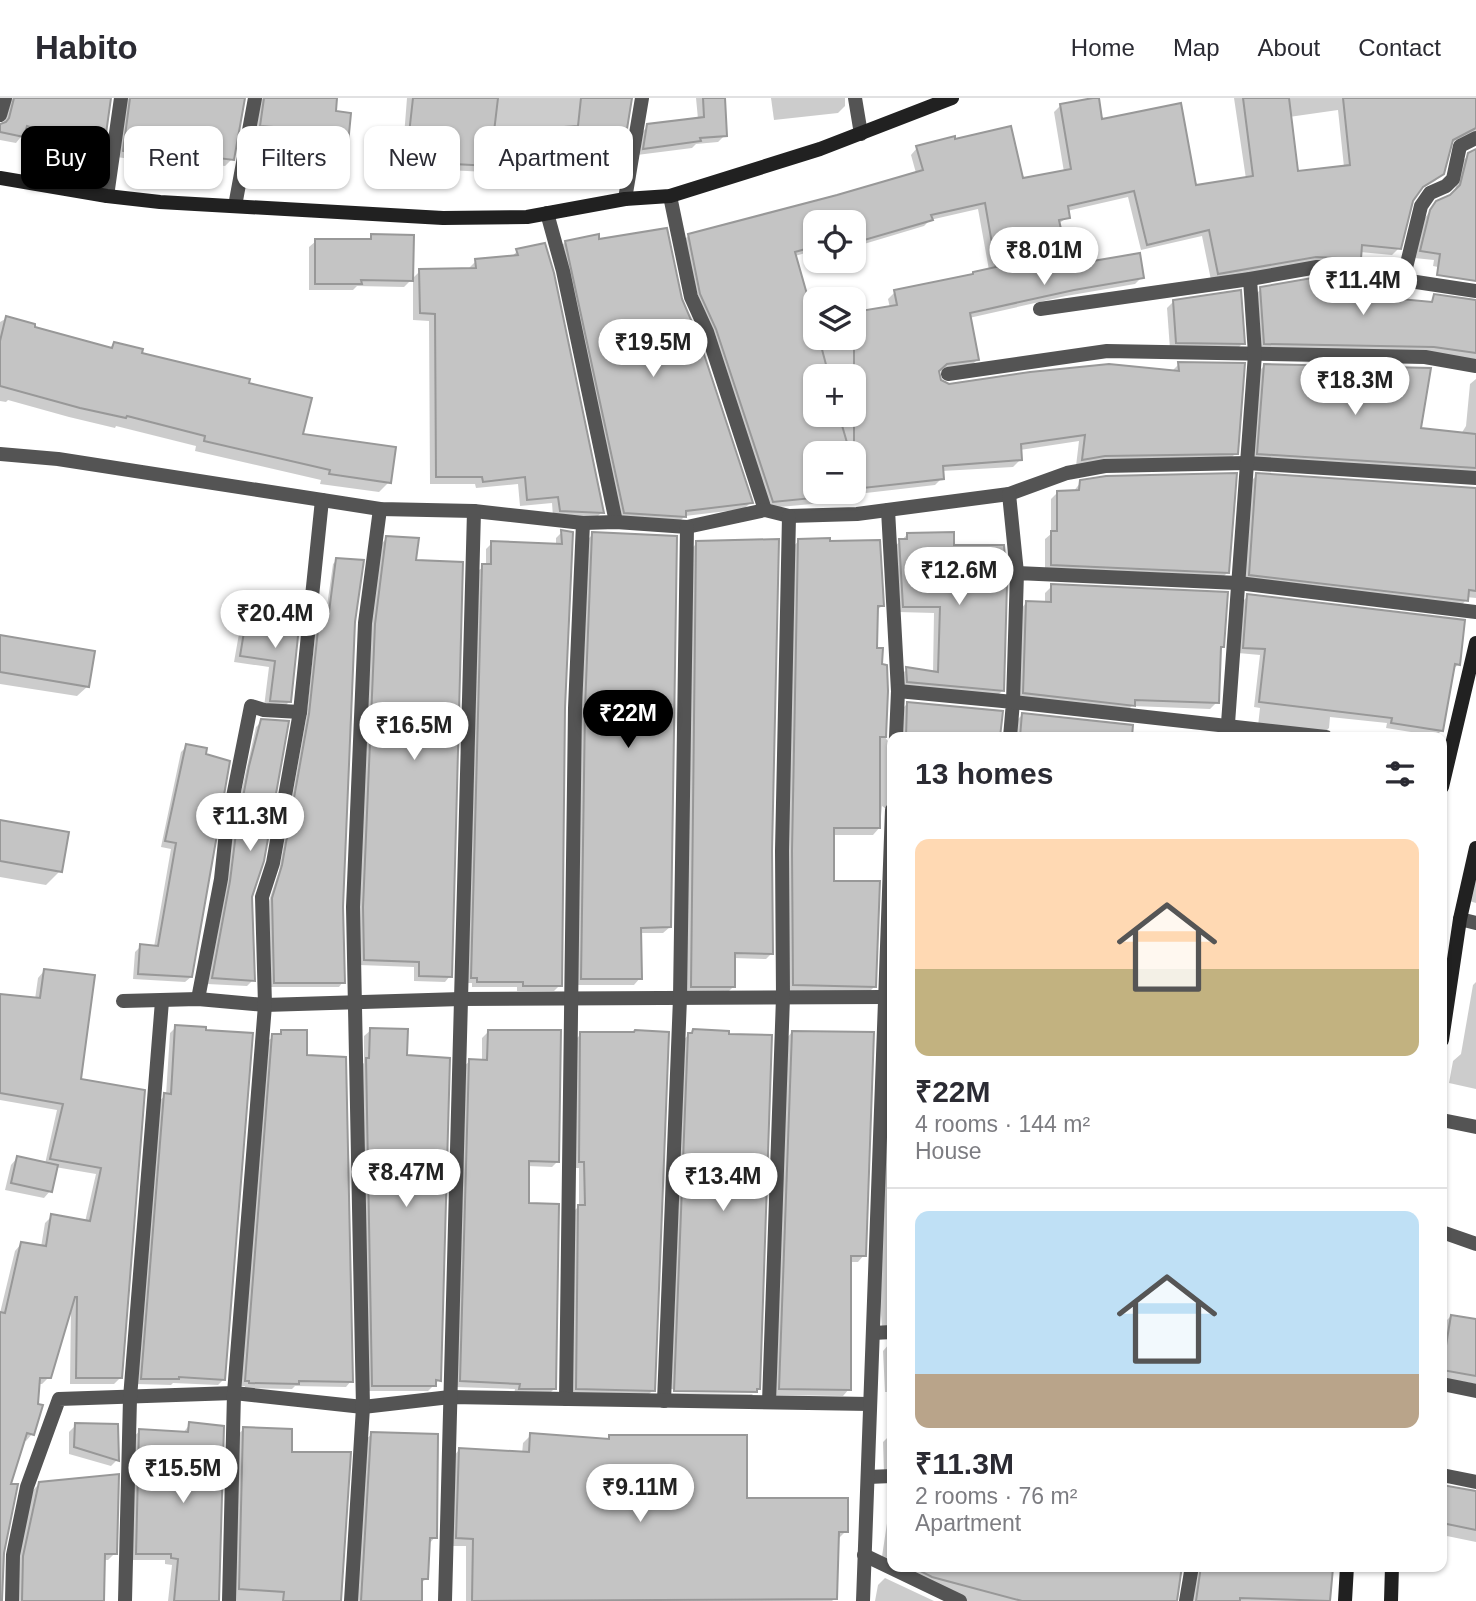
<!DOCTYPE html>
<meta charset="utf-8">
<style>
body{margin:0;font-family:Arial,sans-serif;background:#f2f2f3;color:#2b2b33;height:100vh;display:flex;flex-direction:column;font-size:26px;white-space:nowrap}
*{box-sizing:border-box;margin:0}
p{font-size:23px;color:#7c7c81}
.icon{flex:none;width:38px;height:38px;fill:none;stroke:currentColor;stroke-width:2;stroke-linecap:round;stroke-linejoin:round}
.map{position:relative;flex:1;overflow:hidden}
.details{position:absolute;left:887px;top:634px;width:560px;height:840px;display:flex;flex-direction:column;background:#fff;border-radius:14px;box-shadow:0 2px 5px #0004}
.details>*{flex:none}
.top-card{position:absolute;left:21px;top:28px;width:665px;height:63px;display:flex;gap:14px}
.buttons{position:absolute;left:803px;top:112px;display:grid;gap:14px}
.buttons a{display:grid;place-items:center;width:63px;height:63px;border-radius:14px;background:#fff;box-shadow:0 2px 5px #0004;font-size:35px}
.price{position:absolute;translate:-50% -60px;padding:0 16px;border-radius:24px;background:#fff;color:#222;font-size:23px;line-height:46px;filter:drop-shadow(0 2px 4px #0008)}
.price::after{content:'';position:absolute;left:50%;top:42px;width:21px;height:16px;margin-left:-10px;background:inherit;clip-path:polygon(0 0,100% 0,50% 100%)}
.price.active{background:#000;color:#fff}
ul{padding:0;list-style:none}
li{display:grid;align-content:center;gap:14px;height:371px;padding:0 28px}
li+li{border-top:2px solid #e1e1e2}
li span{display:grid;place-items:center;height:217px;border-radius:14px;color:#555}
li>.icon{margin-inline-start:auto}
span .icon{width:126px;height:126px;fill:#fffc;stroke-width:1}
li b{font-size:30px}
h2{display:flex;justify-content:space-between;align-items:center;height:84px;padding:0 28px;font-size:30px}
.chip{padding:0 24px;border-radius:14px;background:#fff;box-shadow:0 2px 5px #0004;font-size:24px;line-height:63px}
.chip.active{background:#000;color:#fff}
header{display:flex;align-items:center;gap:42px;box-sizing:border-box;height:98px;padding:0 35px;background:#fff;border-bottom:2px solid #e1e1e2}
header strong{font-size:33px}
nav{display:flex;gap:38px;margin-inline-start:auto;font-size:24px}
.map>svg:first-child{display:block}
</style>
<header>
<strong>Habito</strong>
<nav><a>Home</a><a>Map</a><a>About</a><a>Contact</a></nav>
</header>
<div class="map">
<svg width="1476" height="1503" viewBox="0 0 1476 1503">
<rect width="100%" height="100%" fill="#fff"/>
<g fill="#0003" fill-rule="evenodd">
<path d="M5 0H110L101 52 94 58 23 36 16 45 0 42V27L3 26 8 10Z"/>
<path d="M121 0H243L232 61 225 68 180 63 175 68 117 59Z"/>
<path d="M253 0H335L334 15 344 66 338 73 303 69 306 38 254 35Z"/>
<path d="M407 0H629L620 61 613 68 557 67 551 72 505 75 391 69 392 44 399 37 404 38Z"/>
<path d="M696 0H723L725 37 718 44 696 46 692 50 637 57 641 35 648 28 698 21Z"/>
<path d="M771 0H845V8L838 15 774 22Z"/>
<path d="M1234 0H1476V41L1470 36 1450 45 1443 75 1435 83 1418 93 1411 102 1399 150 1392 157 1360 154V160L1353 167 1211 182 1202 138 1141 152 1128 99 1067 113 1068 119 1058 126 1068 169 1142 179 1135 186 1066 198 969 220 978 261 971 268 937 274 938 283 949 287 1172 273 1179 266 1236 355 1229 362 1076 368 1079 343 1020 352V362L1013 369 942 373V380L935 387 840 398 834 404 768 410 710 238 682 144 689 137 916 75 911 57 917 50 954 43 1021 82 1064 74 1054 14 1061 7 1101 23 1195 89 1246 81ZM1338 12 1344 69 1297 75 1289 19ZM978 111 989 172 895 194 888 201 890 210 854 216V240H816V222L812 223 795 158 816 152V124H854V149L924 128 930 122ZM816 278H854V317H816ZM816 355H854V394H816Z"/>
<path d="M1476 52V177L1433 168 1434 162 1414 160 1424 121 1437 104 1454 96 1462 63Z"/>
<path d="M372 138 411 182 420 173 469 170 476 163 511 160 517 153 602 414 595 421 553 419 552 405 520 408 518 386 476 390 475 386H430L429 223 413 222V180L404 189 357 188 353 192H309V149L316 143H367Z"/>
<path d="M598 143 680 202 751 404 744 411 685 418 678 425 618 421 559 151 565 144Z"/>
<path d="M1261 191 1357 197 1429 205 1434 201 1476 211V270L1258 253 1254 198Z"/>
<path d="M1174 203 1243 245 1236 252 1170 251 1167 210Z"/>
<path d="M7 220 32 230 110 251 114 246 140 256 247 286 301 337 389 384 379 394 320 386 321 382 195 353 196 348 116 328 115 330 69 319 8 302 6 304 0 303V224Z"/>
<path d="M1265 267 1419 331 1461 336 1466 328 1470 286 1476 281V381L1251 362 1258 274Z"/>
<path d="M1257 377 1476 391V500L1466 499V502L1459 510 1242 483 1250 384Z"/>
<path d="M1081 384 1228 474 1221 481 1045 473V441L1051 436V401L1058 394H1073Z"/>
<path d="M562 434 571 435 564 610 560 887 554 893H517V889H472V885H466L477 473 486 468V451L492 445 556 448V440Z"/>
<path d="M593 436 670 829 663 835H640V880L634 887H575L579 618 586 443Z"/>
<path d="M907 437 952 449 1002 593 996 599 902 590 901 577 907 571 933 575 934 515 898 514 894 449Z"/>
<path d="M387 440 414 463 450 878 445 884 414 883V869L359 867 358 816 370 533 381 446Z"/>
<path d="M799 443 882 508 876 513 875 552 881 567 885 568V639L892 649V715L882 708 880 729 873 737H832V785L874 889 867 896 787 893 791 450Z"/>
<path d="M697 445 771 753V856L766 861 734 860V888L728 894H686L692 450Z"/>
<path d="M337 462 354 524 342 809 343 884 339 889H270L268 806 279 773 306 621 317 519 321 515H326L333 466Z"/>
<path d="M1052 488 1222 548 1219 551 1217 604 1210 611 1132 608 1126 614 1017 602 1020 512 1026 505 1045 506V495Z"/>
<path d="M1248 498 1459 566 1453 571 1442 632 1436 638 1386 630 1387 625 1330 619 1329 630 1323 636 1258 628 1260 610 1254 609 1260 557 1238 555 1242 504Z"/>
<path d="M287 510 290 603 283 610 264 609 269 569 234 564 240 530 246 523 279 528 281 517Z"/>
<path d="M0 538 88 588 77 598 0 586Z"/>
<path d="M908 605 999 639H899L900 613Z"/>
<path d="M1022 617 1131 639H1013L1015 624Z"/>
<path d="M262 623 251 799 253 882 247 888 207 886 230 743 256 629Z"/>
<path d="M187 648 191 879 185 884 133 881 135 854 141 848 154 849 171 751 161 749 181 654Z"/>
<path d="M0 723 60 773 46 787 0 779Z"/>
<path d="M1476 777V805L1469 803Z"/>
<path d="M44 873 79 983 143 993 120 1280 114 1286H70L71 1209 49 1279 42 1286H38L32 1336 26 1343 23 1342 9 1388 2 1456 0 1503V1215L15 1153 21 1146 41 1149 45 1125 52 1118 85 1124 96 1076 55 1069 50 1093 44 1100 5 1092 11 1067 17 1060 45 1066 57 1012 0 1002V898L35 901 38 880Z"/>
<path d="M1476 884V991L1449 985 1453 963 1461 956 1473 887Z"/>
<path d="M176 929 224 1281 218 1287 173 1285 171 1287 136 1286 159 1003 166 997 170 935Z"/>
<path d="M371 932 405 959 439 1282 428 1293H367L360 968 364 965V938Z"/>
<path d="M693 933 758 1290 755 1294 669 1291 683 942Z"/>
<path d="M282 934 305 959 351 1283 346 1289 295 1288 292 1291 244 1290 245 1288H240L267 943Z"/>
<path d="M488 934 558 1063 552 1069 527 1068V1107L555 1290 549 1296H514L515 1291 455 1289 464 968 470 963H482V940Z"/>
<path d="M792 934 864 1157 858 1164H850L849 1291 843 1298 773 1297 786 941Z"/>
<path d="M581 936 653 1292 647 1298 570 1297 572 1115 579 1108V1070H573L575 942Z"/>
<path d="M892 938V1237L882 1231 878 1174 887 944Z"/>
<path d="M1451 1218 1476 1222V1286L1442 1280V1234L1443 1226Z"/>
<path d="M890 1245H892V1378L884 1375 883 1344 890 1337 889 1294H885L883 1253Z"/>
<path d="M669 1295 753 1296 749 1300 669 1298Z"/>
<path d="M190 1326 218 1503H168L172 1467 165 1466V1462H130L132 1382 138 1376 132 1375 133 1339 140 1333 183 1335Z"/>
<path d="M76 1327 117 1362 111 1368 69 1356V1334Z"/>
<path d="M244 1331 290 1355 340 1503H233L237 1337Z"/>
<path d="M372 1336 435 1439 429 1446 426 1481 420 1486V1503H355L365 1342Z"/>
<path d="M531 1337 606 1342 609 1339 745 1402 846 1433 838 1441 835 1500 832 1503H466V1448H449L452 1360 459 1352 522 1356 523 1345Z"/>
<path d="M40 1385 115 1455 108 1462H103V1503H16L17 1466 33 1392Z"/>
<path d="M1442 1388 1476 1395V1444L1442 1437Z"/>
<path d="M892 1392V1468H1181L1175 1503H958L881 1465Z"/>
<path d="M1192 1468H1237L1250 1471 1252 1468H1321V1470L1331 1471 1330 1503H1190Z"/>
<path d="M885 1480 934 1503H875L878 1487Z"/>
</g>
<g fill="#c4c4c4" stroke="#989898" stroke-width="2">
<path d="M14 0H111L104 50 102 53 72 45 73 42 27 28 24 39 0 34V26L6 24 9 20Z"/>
<path d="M130 0H245L234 62 184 56 183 62 123 53Z"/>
<path d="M264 0H337L336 13 351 15 346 67 309 63 312 32 260 28Z"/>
<path d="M413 0H498L494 34 578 28 581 0H632L622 62 559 60 560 66 512 69 397 63 399 36H409Z"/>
<path d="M703 0H725L727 38 700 40 701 43 643 51 647 26 704 19Z"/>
<path d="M1093 0H1099L1102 21 1181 5 1196 87 1253 78 1243 0H1289L1298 73 1350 67 1343 0H1476V30L1453 42 1444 76 1423 89 1413 103 1401 151 1362 147 1361 161 1316 159 1218 176 1209 132 1147 147 1134 93 1068 108 1070 120 1059 122 1069 167 1140 155 1144 180 1074 192 970 215 979 262 947 266 939 273 941 282 949 286 1030 274 1109 266 1179 273 1178 264 1245 265 1238 356 1105 358 1082 362 1085 337 1021 346 1022 362 943 368 944 381 854 391V214L897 207 894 192 973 176V174L996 169 985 105 931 117 933 122 854 145V124H816V148L795 154 816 228V240H819L829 278H816V317H839L850 355H816V394H842L843 397 773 404 716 231 700 196 688 136 837 97 923 72 916 48 955 38V41L1011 28 1023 80 1071 71 1060 6Z"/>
<path d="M1476 51V183L1437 177 1440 156 1420 153 1430 112 1436 103 1450 97 1460 87 1468 55Z"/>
<path d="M667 130 682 201 698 238 753 405 686 413V419L624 415 565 143 599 136V141Z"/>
<path d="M371 136 414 137 413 183 361 182 362 186H315V141H371Z"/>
<path d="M545 145 554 175 604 415 560 413 558 399 527 402 525 379 483 384 482 379H436L435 216 420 215 419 171 476 170 475 161 518 157 516 151Z"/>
<path d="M1318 179 1360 181 1359 195H1368V198L1432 204 1434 196 1476 202V255L1434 249 1264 246 1260 189Z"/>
<path d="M1241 192 1245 246 1176 245 1173 202Z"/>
<path d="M6 218 35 226V229L112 250 114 244 143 251 142 255 250 281 249 285 312 300 303 336 396 349 391 385 329 376 330 372 204 343 205 338 127 318 126 320 80 310 0 288V243Z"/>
<path d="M1264 266 1431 270 1421 330 1476 336V370L1257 356Z"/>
<path d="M1237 375 1229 475 1051 467V433H1057V393L1079 392 1080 382 1106 378Z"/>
<path d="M1256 375 1476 390V493L1469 492 1468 503 1249 477Z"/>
<path d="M561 432 573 434 565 610 562 888H523V884H477V880H471L482 466H491V443L562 446Z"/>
<path d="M592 434 677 438 671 829 641 830 642 881H581L585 610Z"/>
<path d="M954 434V447H1004L1007 486 1004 593 907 584 906 569 938 574 940 509H903L899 441H907V435Z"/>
<path d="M386 438 419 440 416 462 463 464 452 879 419 878V864L364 862 363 809 375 526Z"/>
<path d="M830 440V443L880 442 884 508H878L877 550H883L882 566 887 567 888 593 886 639H880V730H834V783H880L876 889 793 887 792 753 798 441Z"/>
<path d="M779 441 772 753 773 856 735 855V889H691L696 443Z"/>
<path d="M336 460 364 462 355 524 343 809 345 885H274L272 800 282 767 309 616 320 513 329 514Z"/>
<path d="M1051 486 1228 494 1224 549H1221L1219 605 1135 602V608L1023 595 1026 503 1051 504Z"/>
<path d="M1247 496 1465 522 1460 567 1455 566 1443 633 1391 625 1392 620 1259 604 1265 551 1243 550Z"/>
<path d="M287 508 301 510 291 604 270 603 275 563 240 558 246 522 284 527Z"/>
<path d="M0 537 95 553 89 589 0 574Z"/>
<path d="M907 604 1003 613 1000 639H906Z"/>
<path d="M1022 615 1133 627 1132 639H1020Z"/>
<path d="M261 621 289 623 264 763 252 799 255 883 212 880 230 783 236 735 249 668Z"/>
<path d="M186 646 207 650 206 656 230 663 192 879 138 876 140 846 158 848 176 745 165 743Z"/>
<path d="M0 722 69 734 62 774 0 763Z"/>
<path d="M44 871 95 877 81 981 145 992 122 1280H76L77 1199H75L51 1280H40L38 1306 43 1307 34 1337 27 1335 11 1386H18L4 1455 2 1502H0V1214L5 1215 21 1144 46 1148 51 1116 90 1123 101 1070 50 1061 63 1006 0 995V896L40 900Z"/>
<path d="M175 927 206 929V932L253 935 225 1282 179 1279V1281H141L164 995 171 996Z"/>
<path d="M370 930 408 931 407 957 450 960 441 1283 436 1282V1288H372L366 960H369Z"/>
<path d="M693 931 729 933V936L772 937 760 1291H757V1294L674 1293 688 935H692Z"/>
<path d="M281 932H307V957L346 959 353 1284 299 1283V1286L249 1285V1283H245L272 936H281Z"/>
<path d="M488 932H561L559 1064 529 1063V1105L559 1106 556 1291H519L520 1286 460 1283 469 961 487 962Z"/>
<path d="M635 932 669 934 655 1293 576 1291 578 1107H585L584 1064H579L580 934H634Z"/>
<path d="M792 933 874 934 866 1158H851V1292L779 1291Z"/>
<path d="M17 1058 58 1067 52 1094 11 1085Z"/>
<path d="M1451 1217 1476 1221V1278L1442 1272Z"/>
<path d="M189 1324 224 1328 219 1503H174L178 1461 171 1460V1456H136L138 1374 152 1373 138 1368 139 1331 188 1334Z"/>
<path d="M75 1325 118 1326 119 1363 74 1349Z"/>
<path d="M243 1329 292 1331V1354H351L341 1503H283L284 1494 239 1491Z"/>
<path d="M371 1334 438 1336 437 1440H430L428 1481H422V1503H361Z"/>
<path d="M530 1335 609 1341V1337H747V1400H848V1434H839L837 1501 472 1503 473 1441 456 1440 459 1350 529 1354Z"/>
<path d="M119 1376 117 1456H105L104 1503H22L23 1458 39 1384Z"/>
<path d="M1442 1387 1476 1393V1432L1442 1425Z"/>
<path d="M920 1468H1182L1177 1503H1022L932 1479 920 1473Z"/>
<path d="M1201 1468 1333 1470 1330 1503 1240 1500V1503H1196Z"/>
</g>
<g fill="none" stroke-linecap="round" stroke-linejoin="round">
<g stroke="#545454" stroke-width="14">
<path d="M855 0 861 36"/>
<path d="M0 17 5 0"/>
<path d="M107 98 121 0"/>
<path d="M670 98 691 199 707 234 765 412"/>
<path d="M625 101 642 0"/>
<path d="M235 108 255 0"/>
<path d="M547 115 563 173 616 424"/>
<path d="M1403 182 1421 108 1430 95 1446 88 1453 81 1460 48 1476 40"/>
<path d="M1040 211 1250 181 1317 169 1357 170 1403 182 1476 193"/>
<path d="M948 276 1107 253 1425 259 1476 268"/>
<path d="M0 356 58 361 380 411 474 413 583 425 616 424 687 429 765 412 789 418 857 416 1009 396 1067 375 1105 368 1247 365 1476 380"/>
<path d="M1009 396 1017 475"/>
<path d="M888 412 898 593"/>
<path d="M896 639 898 593 1013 604 1010 639"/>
<path d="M1227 639 1255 256 1250 181"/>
<path d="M1326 639 1013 604 1017 475 1238 485 1476 514"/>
<path d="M1460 821 1476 825"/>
<path d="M198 901 221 781 226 734 251 608 264 612 300 614"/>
<path d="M123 903 198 901 265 907 461 901 884 899"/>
<path d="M1442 1022 1476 1029"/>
<path d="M1442 1134 1476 1146"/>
<path d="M873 1235 892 1234"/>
<path d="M1442 1286 1476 1293"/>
<path d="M566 1301 575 610 583 425"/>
<path d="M664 1303 680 900 687 429"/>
<path d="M769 1304 783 899 782 753 789 418"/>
<path d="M1442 1377 1476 1384"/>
<path d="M868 1379 892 1378"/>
<path d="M864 1457 960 1503"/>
<path d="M12 1503 13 1457 27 1389 59 1301 234 1295 363 1309 450 1299 870 1306"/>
<path d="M125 1503 130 1300 162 903"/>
<path d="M229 1503 234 1295 265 907 262 799 273 765 300 614 322 402"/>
<path d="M351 1503 363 1309 353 809 365 525 380 411"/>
<path d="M445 1503 474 413"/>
<path d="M863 1503 892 712"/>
<path d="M1186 1503 1192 1468"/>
</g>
<g stroke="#212121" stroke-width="14">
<path d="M0 80 107 98 160 104 443 120 527 119 625 101 670 98 820 51 952 0"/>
<path d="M1442 689 1476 545"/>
<path d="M1442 942 1460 821 1476 750"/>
<path d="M1345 1503 1347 1468"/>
<path d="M1391 1503 1392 1468"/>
</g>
</g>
</svg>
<div class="buttons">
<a><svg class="icon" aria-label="locate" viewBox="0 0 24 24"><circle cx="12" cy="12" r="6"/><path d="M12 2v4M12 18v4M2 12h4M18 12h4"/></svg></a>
<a><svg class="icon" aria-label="layers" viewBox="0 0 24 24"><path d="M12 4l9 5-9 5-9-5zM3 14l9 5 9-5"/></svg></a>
<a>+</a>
<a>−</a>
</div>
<b class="price" style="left:1044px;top:189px">₹8.01M</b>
<b class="price" style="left:1363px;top:219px">₹11.4M</b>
<b class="price" style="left:653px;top:281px">₹19.5M</b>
<b class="price" style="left:1355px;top:319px">₹18.3M</b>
<b class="price" style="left:959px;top:509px">₹12.6M</b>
<b class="price" style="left:275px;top:552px">₹20.4M</b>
<b class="price active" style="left:628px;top:652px">₹22M</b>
<b class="price" style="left:414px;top:664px">₹16.5M</b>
<b class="price" style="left:250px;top:755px">₹11.3M</b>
<b class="price" style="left:406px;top:1111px">₹8.47M</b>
<b class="price" style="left:723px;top:1115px">₹13.4M</b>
<b class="price" style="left:183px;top:1407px">₹15.5M</b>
<b class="price" style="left:640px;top:1426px">₹9.11M</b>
<div class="top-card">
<a class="chip active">Buy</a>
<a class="chip">Rent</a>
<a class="chip">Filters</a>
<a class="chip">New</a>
<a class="chip">Apartment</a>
</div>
<section class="details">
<h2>13 homes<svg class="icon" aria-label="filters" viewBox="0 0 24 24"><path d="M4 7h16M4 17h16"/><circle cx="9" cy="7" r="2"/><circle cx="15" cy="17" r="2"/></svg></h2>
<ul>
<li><span style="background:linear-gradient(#ffd9b3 60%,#c2b280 0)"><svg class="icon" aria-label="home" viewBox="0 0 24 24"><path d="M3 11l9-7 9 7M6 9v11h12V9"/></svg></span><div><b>₹22M</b><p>4 rooms · 144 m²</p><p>House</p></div></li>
<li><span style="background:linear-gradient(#bfe0f5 75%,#b9a48a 0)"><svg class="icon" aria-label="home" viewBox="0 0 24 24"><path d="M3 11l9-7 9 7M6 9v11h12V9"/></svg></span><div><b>₹11.3M</b><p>2 rooms · 76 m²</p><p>Apartment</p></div></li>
</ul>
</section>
</div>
